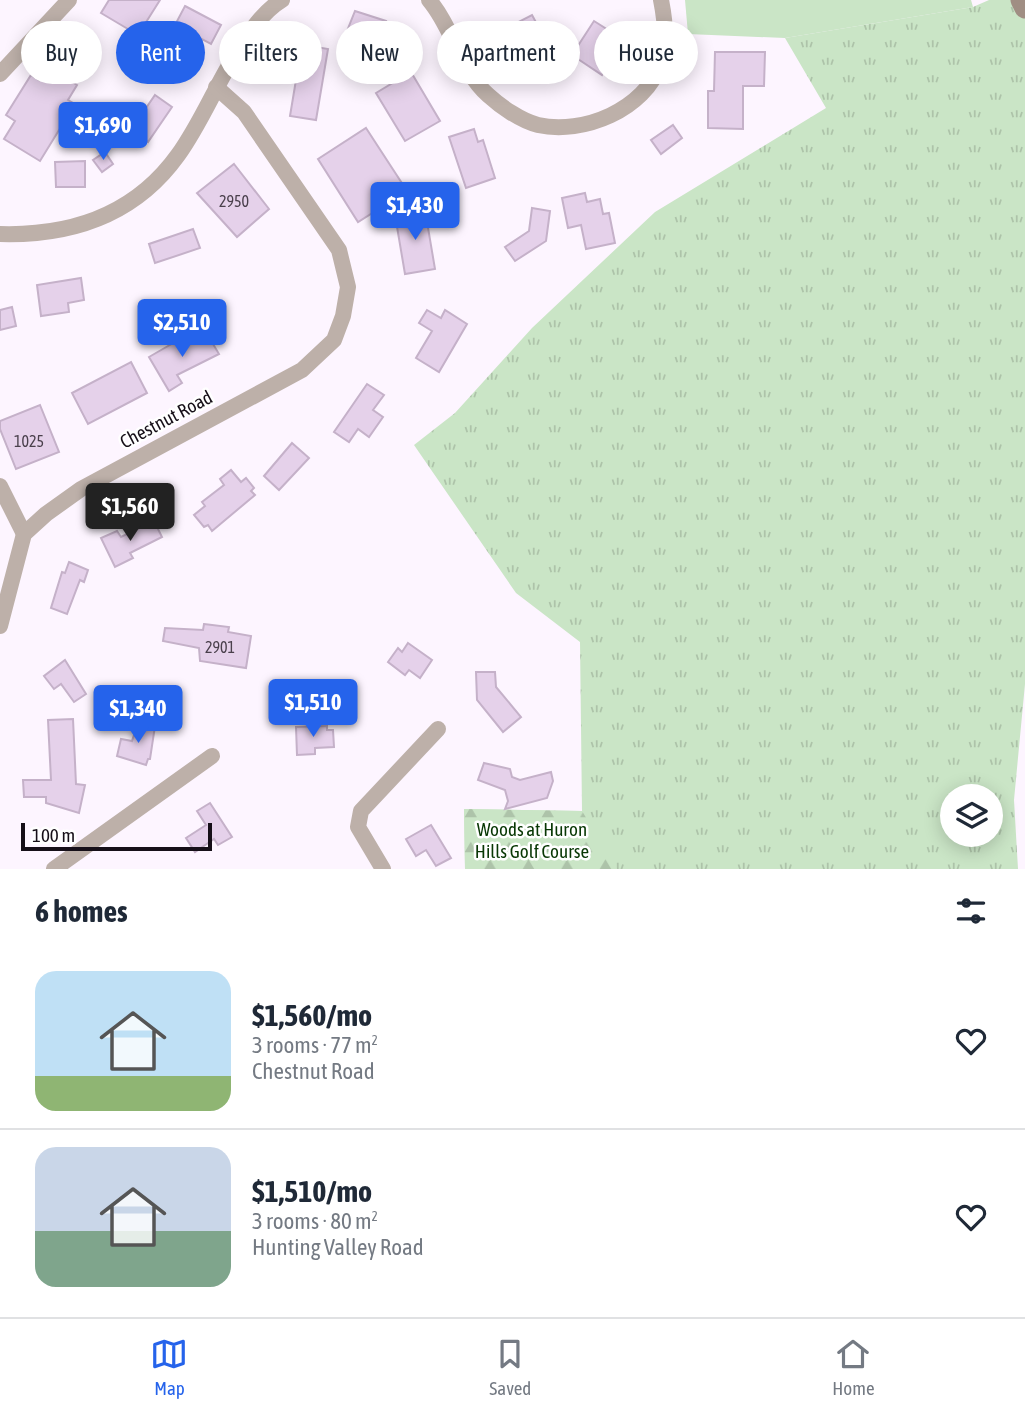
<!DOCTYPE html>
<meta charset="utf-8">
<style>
body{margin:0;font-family:"Asap Condensed",sans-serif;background:#f2f2f3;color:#1f2937;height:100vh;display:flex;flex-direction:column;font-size:26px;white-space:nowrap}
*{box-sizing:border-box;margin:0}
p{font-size:23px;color:#747a83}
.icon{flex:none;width:38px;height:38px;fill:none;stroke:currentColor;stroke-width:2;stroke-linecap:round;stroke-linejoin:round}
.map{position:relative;height:869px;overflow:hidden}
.panel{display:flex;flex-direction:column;background:#fff;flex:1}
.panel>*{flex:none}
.banner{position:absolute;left:21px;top:21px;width:984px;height:63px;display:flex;gap:14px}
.controls{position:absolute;left:940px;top:784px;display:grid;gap:14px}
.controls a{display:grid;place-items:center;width:63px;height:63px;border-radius:50%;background:#fff;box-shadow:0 4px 18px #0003;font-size:35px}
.scale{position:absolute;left:21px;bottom:18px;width:191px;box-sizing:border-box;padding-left:7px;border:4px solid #160f18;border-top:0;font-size:19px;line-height:24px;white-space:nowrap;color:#160f18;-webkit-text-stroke:5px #fff;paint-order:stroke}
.price{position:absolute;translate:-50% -60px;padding:0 16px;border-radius:7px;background:#2563eb;color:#fff;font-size:23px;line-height:46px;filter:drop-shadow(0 2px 4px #0008)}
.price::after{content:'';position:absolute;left:50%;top:42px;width:21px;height:16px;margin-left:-10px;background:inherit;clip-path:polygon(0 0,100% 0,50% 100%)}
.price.on{background:#222;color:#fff}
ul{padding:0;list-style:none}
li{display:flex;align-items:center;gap:21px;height:175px;padding:0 35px}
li+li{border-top:2px solid #e0e1e3}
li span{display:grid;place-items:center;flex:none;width:196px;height:140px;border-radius:21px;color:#555}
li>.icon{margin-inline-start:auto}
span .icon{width:84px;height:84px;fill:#fffc;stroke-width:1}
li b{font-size:30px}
h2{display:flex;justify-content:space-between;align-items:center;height:84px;padding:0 35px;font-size:30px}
.pill{padding:0 24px;border-radius:32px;background:#fff;box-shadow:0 4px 18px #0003;font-size:24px;line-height:63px}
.pill.on{background:#2563eb;color:#fff}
.menu{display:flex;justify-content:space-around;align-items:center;height:98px;border-top:2px solid #e0e1e3;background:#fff;font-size:19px;color:#747a83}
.menu a{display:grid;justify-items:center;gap:4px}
.menu .on{color:#2563eb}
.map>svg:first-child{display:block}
</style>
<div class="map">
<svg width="1025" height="869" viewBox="0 0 1025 869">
<defs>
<pattern id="grass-tufts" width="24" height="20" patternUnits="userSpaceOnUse" patternTransform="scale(1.75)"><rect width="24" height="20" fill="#cae5c6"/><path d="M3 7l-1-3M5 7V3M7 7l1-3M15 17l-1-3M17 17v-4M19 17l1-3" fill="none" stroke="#adc3a9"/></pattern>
<pattern id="forest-firs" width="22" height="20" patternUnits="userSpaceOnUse" patternTransform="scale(1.75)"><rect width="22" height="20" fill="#cae5c6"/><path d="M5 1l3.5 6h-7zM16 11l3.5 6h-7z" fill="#adc3a9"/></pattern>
</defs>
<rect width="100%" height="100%" fill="#fdf5ff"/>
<path fill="url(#grass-tufts)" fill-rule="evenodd" d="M989 0H1025V684L1014 800 1018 869H465L464 809 582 811 580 642 516 593 414 445 455 413 532 328 655 212 826 108 785 38 973 7ZM952 796H990V835H952Z"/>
<path fill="url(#forest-firs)" d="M464 809 582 811 617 869H465Z"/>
<path fill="#cae5c6" d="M685 0H971L973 7 785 38 688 34Z"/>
<g fill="#e5d1ea" stroke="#c5b1c9" stroke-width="2">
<path d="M109 0H160L138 35 101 13Z"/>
<path d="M185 6 221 25 211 44 175 25Z"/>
<path d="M355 11 386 21 384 27 411 35 403 60 351 43 347 31Z"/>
<path d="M532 15 558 63 533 77 507 28Z"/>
<path d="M594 21 624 40 602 75 572 55Z"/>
<path d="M299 44 328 49 316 120 290 116 296 80 289 79 293 53 297 54Z"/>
<path d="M715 52H765L764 86H743V129L708 128V91H714Z"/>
<path d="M47 67 77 85 68 100 75 104 40 161 4 139 15 121 6 115 31 75 39 80Z"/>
<path d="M411 72 440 121 405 141 376 93Z"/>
<path d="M155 95 172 107 148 142 131 130Z"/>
<path d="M673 125 682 138 661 154 651 140Z"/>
<path d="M366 128 407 191 358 222 318 159Z"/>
<path d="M474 129 478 142 483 140 495 178 466 188 449 137Z"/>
<path d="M105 152 113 164 102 172 93 160Z"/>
<path d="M85 161V187H56L55 162Z"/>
<path d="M234 164 269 209 237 237 197 193Z"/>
<path d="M585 193 587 202 600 199 603 214 609 213 615 243 586 249 581 225 568 228 562 198Z"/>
<path d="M532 208 550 211 546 241 515 261 505 247 529 231Z"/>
<path d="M425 210 435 269 405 274 395 215Z"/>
<path d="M193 229 200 248 155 263 149 244Z"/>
<path d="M81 278 84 300 68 303 69 312 41 316 37 285Z"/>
<path d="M12 307 16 326 0 330V310Z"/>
<path d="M427 310 441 318 445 310 467 324 439 372 416 358 432 331 419 323Z"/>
<path d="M207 334 219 354 177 375 182 383 169 391 149 357 182 338 186 343 191 340 193 343Z"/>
<path d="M131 362 147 393 88 424 72 393Z"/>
<path d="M367 384 384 395 373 410 383 417 369 437 358 429 349 442 334 432Z"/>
<path d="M40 405 59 452 16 469 0 429V421Z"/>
<path d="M292 443 309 458 279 490 264 476Z"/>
<path d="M231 470 241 482 246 478 254 488 251 491 255 495 212 531 208 525 204 527 194 515 205 506 202 502 224 485 220 479Z"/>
<path d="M154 521 162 537 130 553 133 558 115 567 101 538 117 531 121 537Z"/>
<path d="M69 562 88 570 84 582 80 580 67 614 51 608 62 572 65 573Z"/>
<path d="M204 624 229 627 228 632 251 636 246 668 200 661 199 648 163 641 165 628 203 630Z"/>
<path d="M408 643 432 660 420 678 409 670 405 675 388 662 398 648 402 652Z"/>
<path d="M65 660 86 694 74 702 61 684 54 689 44 676Z"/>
<path d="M476 672H495L496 687 521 717 503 732 477 700Z"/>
<path d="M73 719 76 784 85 785 79 813 46 803V797H24L23 780H51L48 720Z"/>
<path d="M138 723 155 726 150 759H148L146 765 117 756 121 739 132 741Z"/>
<path d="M327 726V730H333L334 747 315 748V754L297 755 296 727Z"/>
<path d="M484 763 510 769 512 777 520 780 551 772 553 781 547 798 505 809 508 801 505 790 478 780Z"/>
<path d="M210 803 232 837 218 845 214 839 195 852 186 838 206 825 197 811Z"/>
<path d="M431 825 451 858 436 866 426 850 416 856 406 839Z"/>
</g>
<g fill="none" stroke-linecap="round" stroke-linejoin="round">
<g stroke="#bdb0a9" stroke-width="16">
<path d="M429 0C453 28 460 70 488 95 500 106 521 121 538 125 583 135 645 110 661 63 668 43 665 20 661 0"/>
<path d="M0 74 69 0"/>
<path d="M0 234C71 236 135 215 178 155 199 126 213 92 231 62 245 40 259 14 282 0"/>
<path d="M0 486 24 534"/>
<path d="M0 626 24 534 46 514 81 489 302 370 334 340 343 316 348 287 339 250 244 112 216 87"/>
<path d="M54 869 212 756"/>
<path d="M383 869 358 827 361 811 438 729"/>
</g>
<path stroke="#a08e83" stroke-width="21" d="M1021 0 1025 8"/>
</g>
<g text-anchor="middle" stroke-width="5" stroke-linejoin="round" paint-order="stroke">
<g font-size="16" fill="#4a404c">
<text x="234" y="207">2950</text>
<text x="29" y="447">1025</text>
<text x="220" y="653">2901</text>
</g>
<g font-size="19" fill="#160f18" stroke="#fff">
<text transform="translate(166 419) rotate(-28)" y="7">Chestnut Road</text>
</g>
<g font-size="19" fill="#083704" stroke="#fff">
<text x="532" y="836">Woods at Huron<tspan x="532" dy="22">Hills Golf Course</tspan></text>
</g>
</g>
</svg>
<div class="controls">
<a><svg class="icon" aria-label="layers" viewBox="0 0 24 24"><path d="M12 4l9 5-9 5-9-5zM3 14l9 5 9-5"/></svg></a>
</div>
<div class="scale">100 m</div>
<b class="price" style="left:103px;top:162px">$1,690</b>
<b class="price" style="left:415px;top:242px">$1,430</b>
<b class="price" style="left:182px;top:359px">$2,510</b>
<b class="price on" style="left:130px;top:543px">$1,560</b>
<b class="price" style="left:313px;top:739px">$1,510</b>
<b class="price" style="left:138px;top:745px">$1,340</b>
<div class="banner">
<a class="pill">Buy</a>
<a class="pill on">Rent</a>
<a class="pill">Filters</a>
<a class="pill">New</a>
<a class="pill">Apartment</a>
<a class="pill">House</a>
</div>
</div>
<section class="panel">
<h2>6 homes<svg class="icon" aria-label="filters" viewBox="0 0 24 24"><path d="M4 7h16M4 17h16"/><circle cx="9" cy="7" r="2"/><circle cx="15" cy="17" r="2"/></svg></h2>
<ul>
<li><span style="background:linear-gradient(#bfe0f5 75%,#8fb573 0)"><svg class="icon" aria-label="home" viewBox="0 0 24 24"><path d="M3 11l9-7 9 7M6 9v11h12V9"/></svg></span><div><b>$1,560/mo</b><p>3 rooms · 77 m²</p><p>Chestnut Road</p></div><svg class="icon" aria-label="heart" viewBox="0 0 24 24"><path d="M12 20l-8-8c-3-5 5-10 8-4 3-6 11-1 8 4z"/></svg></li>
<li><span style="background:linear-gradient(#c9d6e8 60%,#7fa58c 0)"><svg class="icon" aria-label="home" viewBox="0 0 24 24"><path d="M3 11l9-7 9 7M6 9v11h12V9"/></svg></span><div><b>$1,510/mo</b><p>3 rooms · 80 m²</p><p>Hunting Valley Road</p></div><svg class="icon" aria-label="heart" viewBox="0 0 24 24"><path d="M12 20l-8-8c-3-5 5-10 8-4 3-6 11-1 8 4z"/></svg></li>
</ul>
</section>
<nav class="menu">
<a class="on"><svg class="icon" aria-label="map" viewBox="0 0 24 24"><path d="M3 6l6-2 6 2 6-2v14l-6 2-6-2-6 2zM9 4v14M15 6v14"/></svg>Map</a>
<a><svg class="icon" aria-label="saved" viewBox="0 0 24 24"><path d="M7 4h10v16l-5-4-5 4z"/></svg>Saved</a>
<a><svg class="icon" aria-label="home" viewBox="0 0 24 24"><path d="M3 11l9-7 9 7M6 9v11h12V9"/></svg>Home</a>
</nav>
